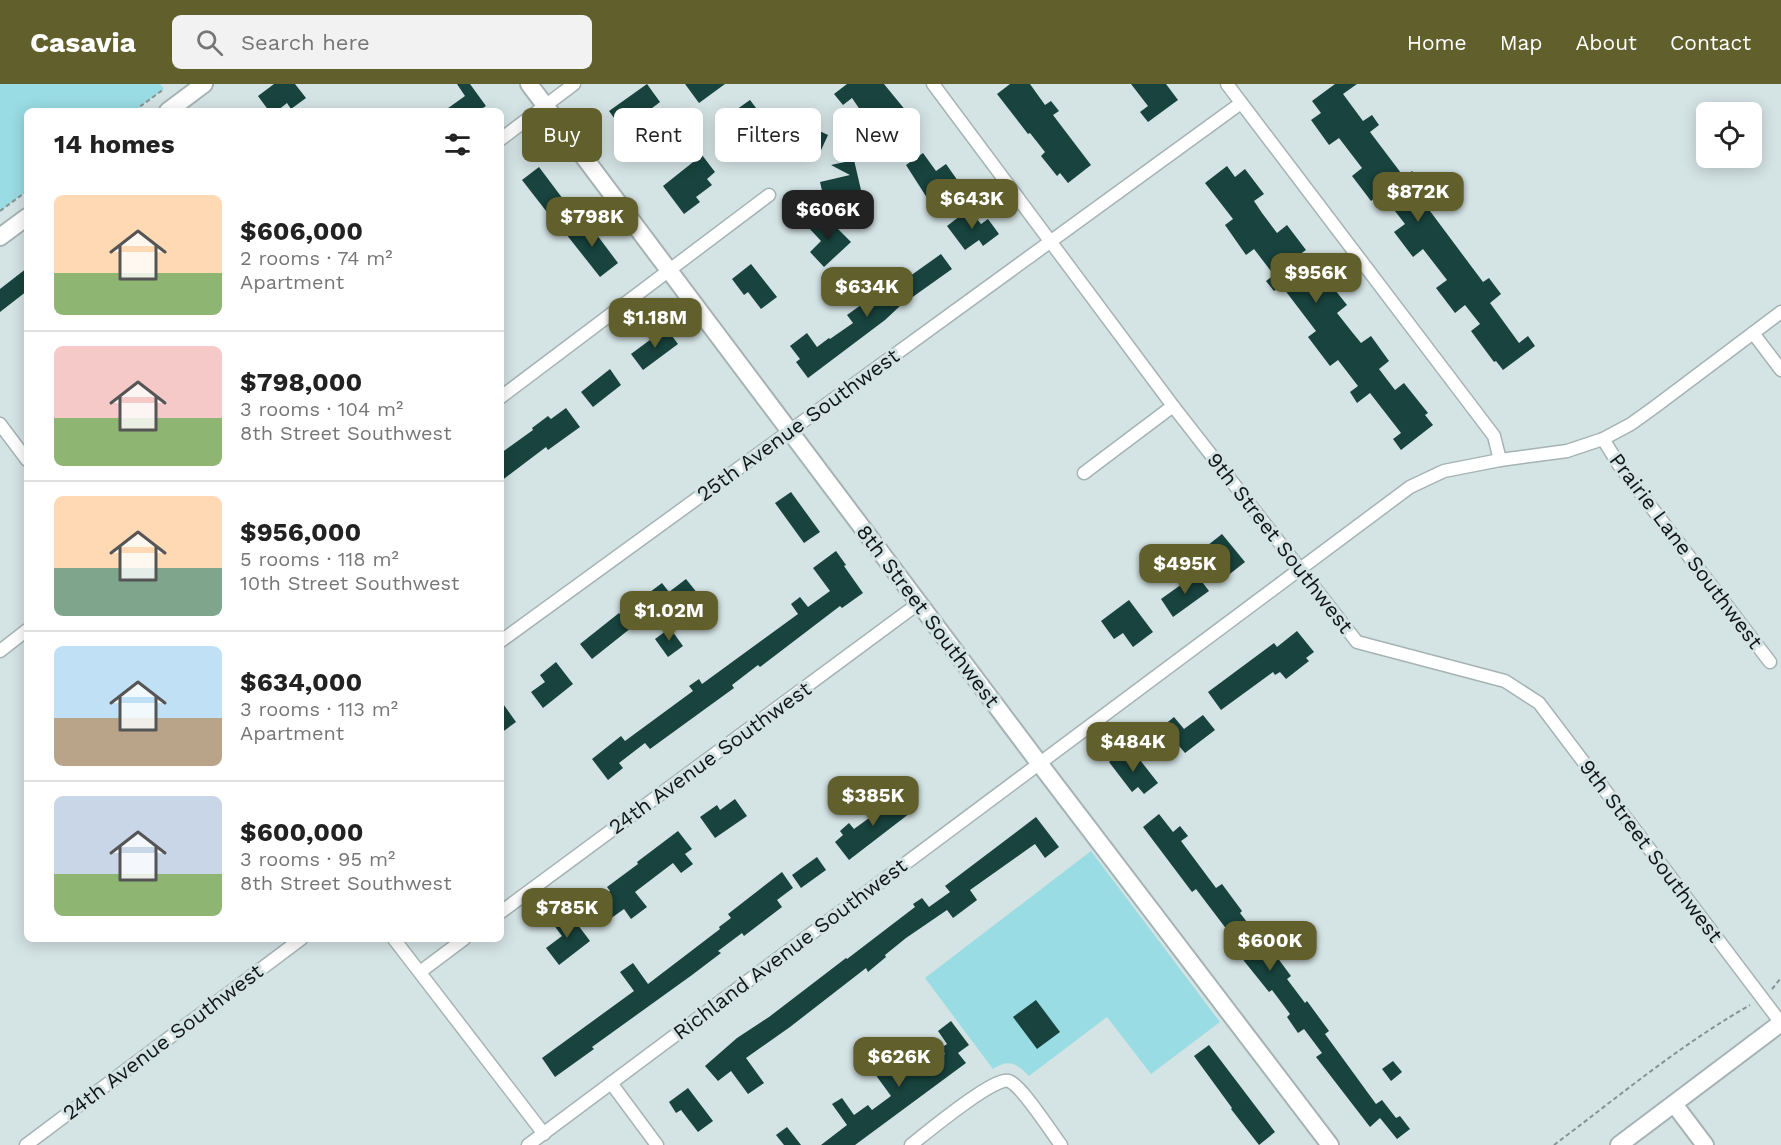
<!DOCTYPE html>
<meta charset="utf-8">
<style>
body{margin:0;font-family:"Work Sans",sans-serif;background:#f2f2f2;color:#222;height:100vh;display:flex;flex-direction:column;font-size:22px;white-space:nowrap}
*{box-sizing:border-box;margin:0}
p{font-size:20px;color:#767676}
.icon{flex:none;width:33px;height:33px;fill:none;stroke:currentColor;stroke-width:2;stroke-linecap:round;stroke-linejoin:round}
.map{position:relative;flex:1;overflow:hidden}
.sheet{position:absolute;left:24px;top:24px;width:480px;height:834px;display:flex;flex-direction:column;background:#fff;border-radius:9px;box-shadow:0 3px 15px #0003}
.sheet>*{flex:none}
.guide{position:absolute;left:522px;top:24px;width:570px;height:54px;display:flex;gap:12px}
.tools{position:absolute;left:1696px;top:18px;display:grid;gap:12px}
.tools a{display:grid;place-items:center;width:66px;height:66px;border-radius:9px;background:#fff;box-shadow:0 3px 15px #0003;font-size:30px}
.price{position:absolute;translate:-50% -51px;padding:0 14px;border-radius:12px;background:#61602d;color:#fff;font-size:20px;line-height:39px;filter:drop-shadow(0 2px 3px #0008)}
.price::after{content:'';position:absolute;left:50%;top:36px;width:18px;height:14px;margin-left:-9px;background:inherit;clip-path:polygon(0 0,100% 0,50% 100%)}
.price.on{background:#222;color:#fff}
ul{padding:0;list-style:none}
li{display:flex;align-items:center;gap:18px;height:150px;padding:0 30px}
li+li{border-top:2px solid #e0e0e0}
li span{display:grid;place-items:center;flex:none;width:168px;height:120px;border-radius:9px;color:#555}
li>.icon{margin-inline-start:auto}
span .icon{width:72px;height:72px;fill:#fffc;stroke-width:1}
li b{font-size:26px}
h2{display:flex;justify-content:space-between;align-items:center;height:72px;padding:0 30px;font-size:26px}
.pill{padding:0 21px;border-radius:9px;background:#fff;box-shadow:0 3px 15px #0003;font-size:21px;line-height:54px}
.pill.on{background:#61602d;color:#fff}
header{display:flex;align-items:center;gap:36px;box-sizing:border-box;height:84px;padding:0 30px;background:#61602d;color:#fff}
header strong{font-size:28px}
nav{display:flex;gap:33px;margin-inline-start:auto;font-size:21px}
.search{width:420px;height:54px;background:#f2f2f2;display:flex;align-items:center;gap:15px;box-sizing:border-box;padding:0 21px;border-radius:9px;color:#767676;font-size:22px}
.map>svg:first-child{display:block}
</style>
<header>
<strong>Casavia</strong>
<div class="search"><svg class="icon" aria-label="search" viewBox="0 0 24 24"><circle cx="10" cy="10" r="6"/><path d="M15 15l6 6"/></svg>Search here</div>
<nav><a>Home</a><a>Map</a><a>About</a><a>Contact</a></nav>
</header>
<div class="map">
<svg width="1781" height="1061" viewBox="0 0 1781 1061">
<rect width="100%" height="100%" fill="#d4e3e4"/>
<g fill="#99dce3">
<path d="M0 0H160L164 5 134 27H27V107L0 127Z"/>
<path d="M1091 767 1220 938 1151 990 1107 933 1029 992C1018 980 1008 974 993 985L925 894Z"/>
</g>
<g fill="#18433e">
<path d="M274 0H295L306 14 291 25 287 19 277 27H269L258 12Z"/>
<path d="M457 0H470L486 22 478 27H444L465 12Z"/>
<path d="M647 0 660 18 643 31 652 43 636 54 628 42 623 46 609 27Z"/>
<path d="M685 0H725L699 19Z"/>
<path d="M847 0H884L911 33 903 39 912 50 888 67 852 14 843 21 834 10Z"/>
<path d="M1010 0H1030L1045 21 1051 17 1059 27 1053 31 1091 81 1068 99 1060 89 1057 92 1041 72 1045 68 1030 49 1028 50 997 10Z"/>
<path d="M1131 0H1166L1178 16 1148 38 1140 28 1148 22Z"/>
<path d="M1335 0H1357L1343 10 1363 37 1372 31 1379 41 1370 48 1404 93 1412 87 1436 116 1427 123 1483 198 1489 194 1501 210 1490 219 1519 259 1528 252 1535 262 1503 286 1496 277 1494 278 1471 247 1480 240 1465 221 1455 229 1436 204 1447 196 1423 165 1413 173 1394 148 1405 140 1381 109 1371 117 1352 92 1362 84 1339 54 1329 61 1311 36 1321 29 1312 17Z"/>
<path d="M750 16 766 37 750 48 756 56 739 68 734 61 727 66 719 56 728 50 722 42 736 32 733 28Z"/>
<path d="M792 34 828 51 817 75 781 57Z"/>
<path d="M923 69 936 87 946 80 958 97 929 117 906 81Z"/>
<path d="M702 71 715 88 707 95 712 101 696 113 700 118 684 130 663 102Z"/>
<path d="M854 76 861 106 824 115 820 98 850 91 831 81Z"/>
<path d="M1227 82 1235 93 1245 85 1264 110 1254 117 1262 129 1277 149 1287 141 1306 166 1296 173 1304 184 1319 204 1328 197 1347 221 1337 229 1352 248 1361 259 1371 252 1389 277 1379 285 1395 306 1404 299 1428 329 1425 331 1433 341 1401 366 1393 355 1401 349 1370 309 1357 319 1350 308 1358 302 1338 276 1330 282 1308 253 1316 247 1281 201 1274 207 1266 197 1274 191 1254 165 1246 171 1225 141 1233 135 1205 99Z"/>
<path d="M539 83 566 119 550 132 522 96Z"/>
<path d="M969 125 981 140 988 135 999 150 983 162 979 156 965 166 947 142Z"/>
<path d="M823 130 851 158 824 183 810 168 821 157 809 144Z"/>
<path d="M585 135 618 179 600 193 566 150Z"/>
<path d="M941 170 952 185 900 222 885 236 808 294 796 278 800 275 790 262 807 249 817 263 829 254 830 255 853 239 847 231 886 203 889 207Z"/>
<path d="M751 180 777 213 761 225 748 208 744 211 732 195Z"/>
<path d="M27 184V207L0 228V205Z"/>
<path d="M666 244 678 260 643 286 631 270Z"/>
<path d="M610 285 621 301 593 323 581 308Z"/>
<path d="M566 324 580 343 548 366 546 363 501 397V369L533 346 532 344 548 332 551 335Z"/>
<path d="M791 408 820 448 804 459 775 419Z"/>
<path d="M1222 450 1245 478 1226 493 1203 465Z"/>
<path d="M836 467 846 481 844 482 863 509 842 524 840 522 760 583 758 581 732 601 734 604 650 665 645 659 619 679 623 684 608 696 592 675 621 652 625 657 693 607 689 602 699 595 702 600 798 530 791 520 800 513 808 523 830 507 813 484Z"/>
<path d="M1196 490 1209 507 1173 533 1161 515Z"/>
<path d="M686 495 698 510 665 535 646 511 662 499 669 508Z"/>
<path d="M1129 516 1153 548 1133 563 1123 549 1114 555 1101 537Z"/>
<path d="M619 529 631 544 592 575 580 560Z"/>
<path d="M670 544 683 562 668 573 655 555Z"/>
<path d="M1297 547 1314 568 1306 574 1309 577 1286 595 1280 588 1275 591 1273 588 1221 626 1208 608 1274 559 1277 563Z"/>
<path d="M556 578 573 600 543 624 531 608 545 598 540 591Z"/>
<path d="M501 617 516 638 501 649Z"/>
<path d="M1203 631 1215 646 1185 669 1174 656 1170 659 1159 645 1174 633 1184 645Z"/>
<path d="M1125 666 1135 680 1140 676 1158 699 1144 710 1138 703 1132 708 1109 678Z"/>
<path d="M902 710 914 726 849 776 835 758 843 751 840 747 849 739 854 745Z"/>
<path d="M735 715 747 732 715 754 700 733 717 721 720 726Z"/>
<path d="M1159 730 1173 748 1180 742 1188 752 1181 757 1216 804 1222 800 1242 827 1240 829 1257 851 1268 842 1280 858 1271 865 1291 892 1287 895 1305 919 1307 917 1329 947 1325 950 1376 1020 1382 1016 1396 1034 1400 1032 1410 1045 1397 1055 1380 1034 1370 1043 1316 973 1322 969 1304 945 1298 949 1287 933 1290 930 1272 906 1269 908 1236 867 1240 863 1196 805 1192 808 1143 743Z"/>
<path d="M1036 733 1059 763 1045 774 1035 760 1025 767 970 806 977 816 953 834 947 826 906 854 885 871 886 873 868 888 866 884 790 943 746 974 764 999 748 1010 731 987 718 997 705 982 737 954 769 933 846 874 847 875 915 823 913 820 922 814 929 823 950 808 945 802Z"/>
<path d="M678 747 692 765 685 770 693 780 681 789 673 779 635 808 647 823 631 835 624 825 610 835 596 816 610 807 607 803 638 780 637 778Z"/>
<path d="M817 773 826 786 801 804 792 791Z"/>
<path d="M782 788 793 804 777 816 782 823 744 852 742 849 718 867 721 869 692 891 592 963 594 965 555 993 542 974 634 907 620 888 633 879 648 900 720 845 719 843 731 834 728 830Z"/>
<path d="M569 829 590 857 559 881 546 864 562 852 553 840Z"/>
<path d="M1036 916 1060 948 1037 965 1013 933Z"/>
<path d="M951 937 969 961 958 969 966 979 855 1061H821L847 1041 832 1020 842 1014 854 1031 868 1021 872 1026 891 1012 867 979 886 965 903 988 916 978 922 987 945 970 941 964 947 960 938 947Z"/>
<path d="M1209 961 1275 1048 1259 1061 1231 1025 1232 1024 1194 972Z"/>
<path d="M1393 977 1402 988 1391 997 1382 985Z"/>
<path d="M688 1004 713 1037 698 1048 681 1026 676 1029 669 1018Z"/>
<path d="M787 1043 801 1061H784L776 1051Z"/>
</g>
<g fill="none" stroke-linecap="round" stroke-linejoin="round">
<g stroke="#a5b3b4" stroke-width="15">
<g id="street">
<path d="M933 0 1173 322 1357 558 1505 597 1539 619 1781 939"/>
<path d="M1227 0 1494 352 1500 376"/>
<path d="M501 55 574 0"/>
<path d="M1753 249 1781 286"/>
<path d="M501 313 769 111"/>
<path d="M0 340 27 376"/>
<path d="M1603 355 1619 381 1770 578"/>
<path d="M1084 389 1173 322"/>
<path d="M501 557 1241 19"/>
<path d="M0 567 27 546"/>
<path d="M501 828 919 519"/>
<path d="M394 855 544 1050"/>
<path d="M420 888 464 855"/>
<path d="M611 999 657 1061"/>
<path d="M26 1061 301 855"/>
<path d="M528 1061 1410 403 1444 387 1500 376 1567 367 1603 355 1631 340 1656 322 1781 228"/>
<path d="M911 1061C925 1050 996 991 1009 997 1022 1002 1051 1048 1061 1061"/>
</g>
</g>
<g stroke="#a5b3b4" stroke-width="20">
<g id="secondary">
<path d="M529 0 1039 679 1330 1061"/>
<path d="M168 27 204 0"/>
<path d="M0 153 27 133"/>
<path d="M1674 1020 1705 1061"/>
<path d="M1619 1061 1781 939"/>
</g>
</g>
<g stroke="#879292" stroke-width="2" stroke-dasharray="4.5 3" stroke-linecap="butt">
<path d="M134 27 164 5"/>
<path d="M0 127 27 107"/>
<path d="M1772 905 1781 894"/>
<path d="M1554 1061C1618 1013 1680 961 1750 921"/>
</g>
<use href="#street" stroke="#fff" stroke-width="12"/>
<use href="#secondary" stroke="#fff" stroke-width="16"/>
</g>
<g text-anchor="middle" stroke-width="6" stroke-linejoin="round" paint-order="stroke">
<g font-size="21" fill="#111616" stroke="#d4e3e4">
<text transform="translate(798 341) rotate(-36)" y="7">25th Avenue Southwest</text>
<text transform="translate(1280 459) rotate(52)" y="7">9th Street Southwest</text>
<text transform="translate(1686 467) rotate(53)" y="7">Prairie Lane Southwest</text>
<text transform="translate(928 532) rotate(53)" y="7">8th Street Southwest</text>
<text transform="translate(710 674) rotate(-36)" y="7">24th Avenue Southwest</text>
<text transform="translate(1651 767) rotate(53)" y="7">9th Street Southwest</text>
<text transform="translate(790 865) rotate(-37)" y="7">Richland Avenue Southwest</text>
<text transform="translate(163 958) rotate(-37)" y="7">24th Avenue Southwest</text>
</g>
</g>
</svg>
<div class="tools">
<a><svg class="icon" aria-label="locate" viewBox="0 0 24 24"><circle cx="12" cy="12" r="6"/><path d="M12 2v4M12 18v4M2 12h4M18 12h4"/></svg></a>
</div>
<b class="price" style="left:1418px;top:139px">$872K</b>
<b class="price" style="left:972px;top:146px">$643K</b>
<b class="price on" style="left:828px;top:157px">$606K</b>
<b class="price" style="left:592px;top:164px">$798K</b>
<b class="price" style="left:1316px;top:220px">$956K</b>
<b class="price" style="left:867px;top:234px">$634K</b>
<b class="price" style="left:655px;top:265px">$1.18M</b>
<b class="price" style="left:1185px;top:511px">$495K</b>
<b class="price" style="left:669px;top:558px">$1.02M</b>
<b class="price" style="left:1133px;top:689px">$484K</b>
<b class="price" style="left:873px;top:743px">$385K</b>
<b class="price" style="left:567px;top:855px">$785K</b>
<b class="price" style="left:1270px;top:888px">$600K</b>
<b class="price" style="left:899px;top:1004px">$626K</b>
<div class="guide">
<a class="pill on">Buy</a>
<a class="pill">Rent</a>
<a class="pill">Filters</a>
<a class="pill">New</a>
</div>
<section class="sheet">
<h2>14 homes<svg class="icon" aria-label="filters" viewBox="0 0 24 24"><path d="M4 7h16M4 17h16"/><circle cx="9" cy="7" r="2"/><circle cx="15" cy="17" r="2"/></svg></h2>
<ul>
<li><span style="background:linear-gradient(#ffd9b3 65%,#8fb573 0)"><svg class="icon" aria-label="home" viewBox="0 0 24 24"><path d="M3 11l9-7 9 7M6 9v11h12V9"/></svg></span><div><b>$606,000</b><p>2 rooms · 74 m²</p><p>Apartment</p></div></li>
<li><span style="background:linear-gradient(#f6c9c9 60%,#8fb573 0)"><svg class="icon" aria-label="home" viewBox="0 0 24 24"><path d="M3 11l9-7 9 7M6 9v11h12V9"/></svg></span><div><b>$798,000</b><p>3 rooms · 104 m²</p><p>8th Street Southwest</p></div></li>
<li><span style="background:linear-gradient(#ffd9b3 60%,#7fa58c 0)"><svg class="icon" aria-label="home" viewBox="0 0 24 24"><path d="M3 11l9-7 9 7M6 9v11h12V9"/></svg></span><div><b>$956,000</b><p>5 rooms · 118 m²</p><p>10th Street Southwest</p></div></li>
<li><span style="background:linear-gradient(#bfe0f5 60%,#b9a48a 0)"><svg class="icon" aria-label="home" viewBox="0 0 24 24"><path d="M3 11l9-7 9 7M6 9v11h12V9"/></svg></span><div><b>$634,000</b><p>3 rooms · 113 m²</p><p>Apartment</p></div></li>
<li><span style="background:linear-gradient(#c9d6e8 65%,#8fb573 0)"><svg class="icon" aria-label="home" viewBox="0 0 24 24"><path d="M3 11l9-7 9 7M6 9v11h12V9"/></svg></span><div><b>$600,000</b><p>3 rooms · 95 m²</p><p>8th Street Southwest</p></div></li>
</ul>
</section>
</div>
